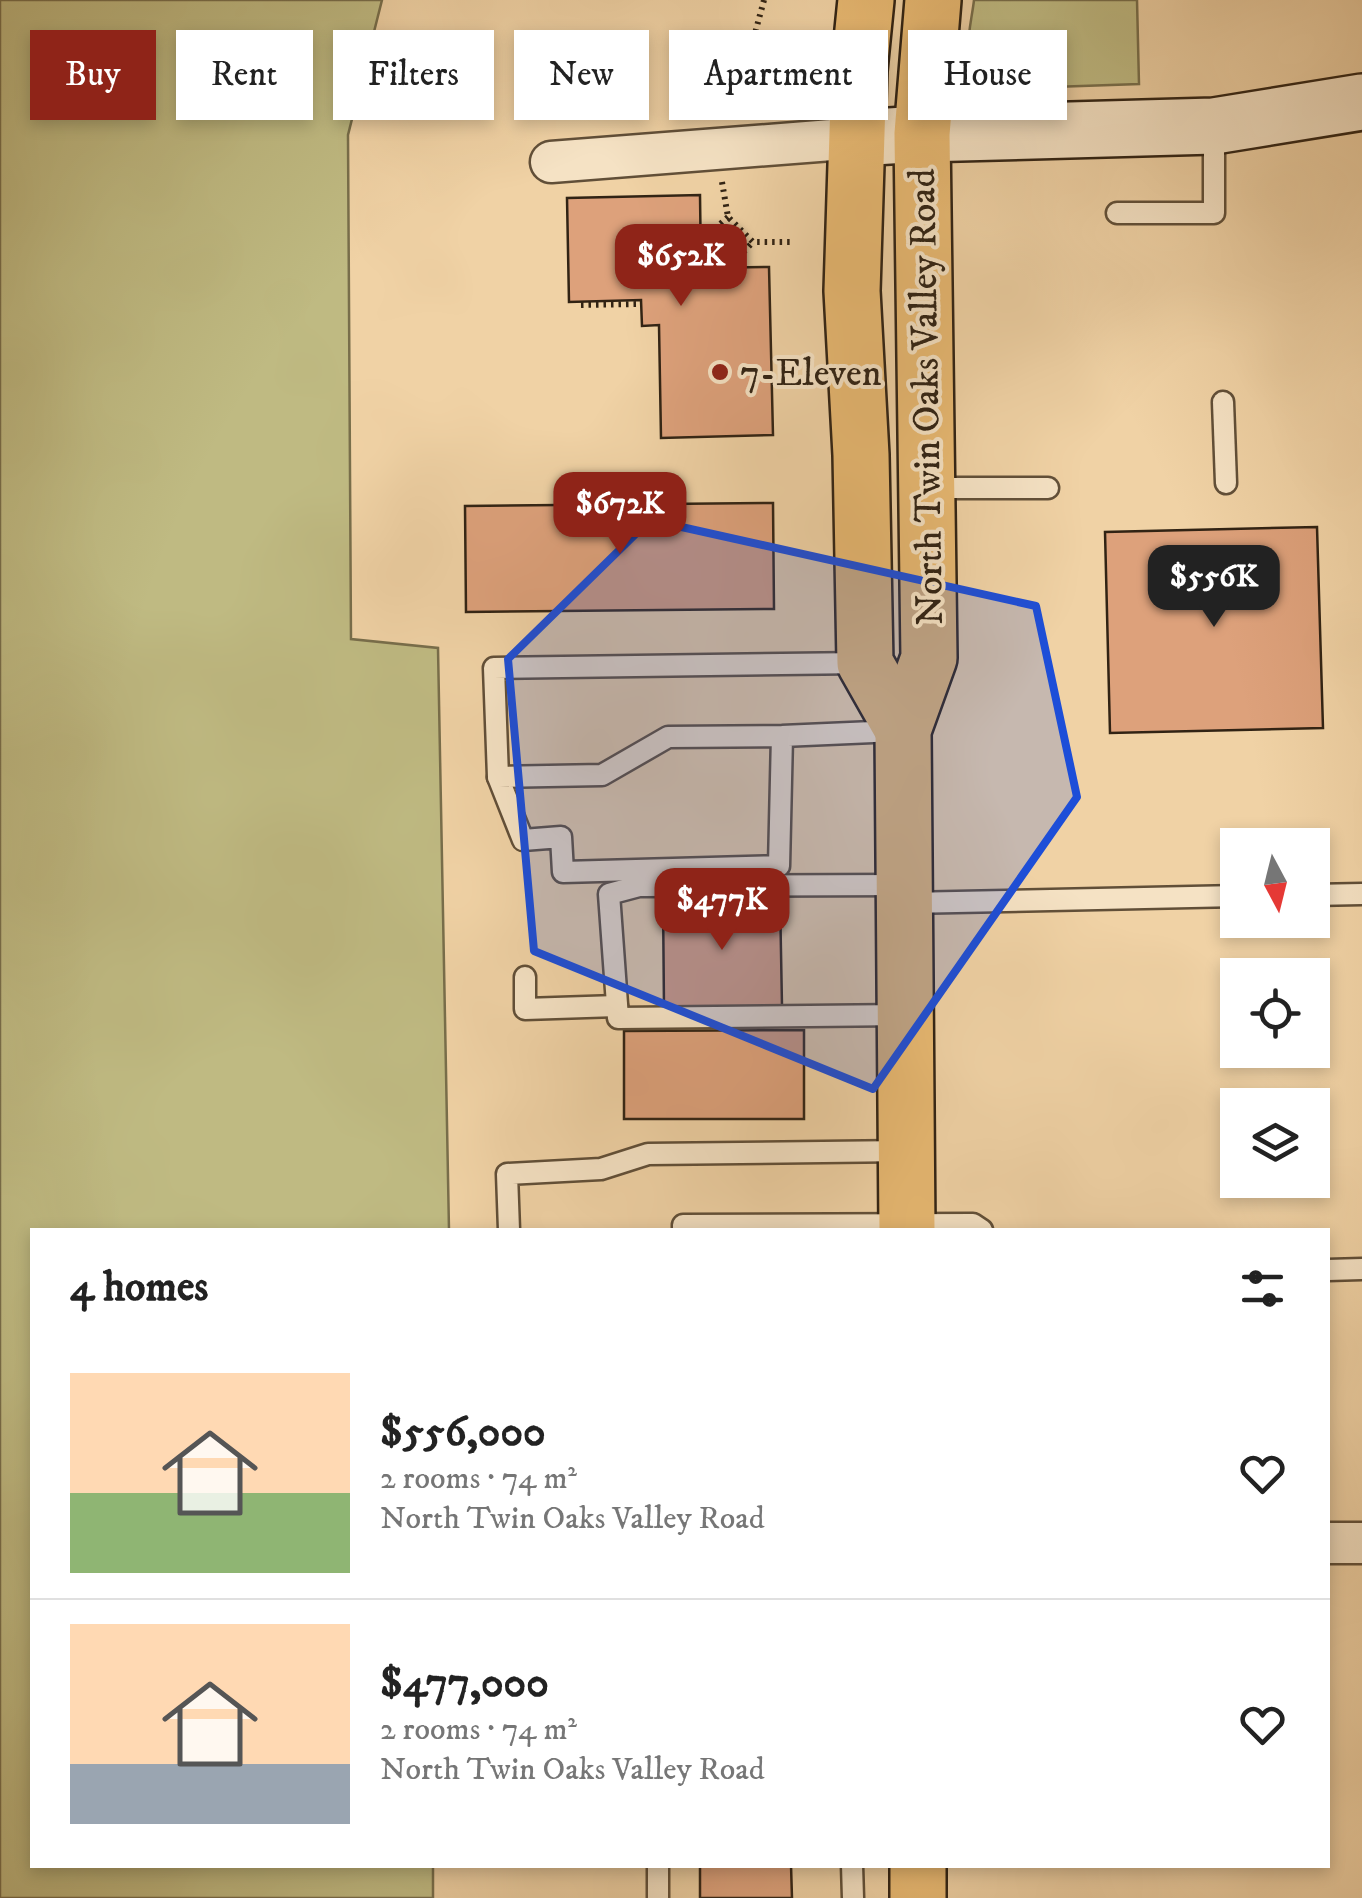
<!DOCTYPE html>
<meta charset="utf-8">
<style>
body{margin:0;font-family:"IM FELL DW Pica",serif;background:#f2f2f2;color:#222;height:100vh;display:flex;flex-direction:column;font-size:38px;white-space:nowrap}
*{box-sizing:border-box;margin:0}
p{font-size:32px;color:#767676}
.icon{flex:none;width:55px;height:55px;fill:none;stroke:currentColor;stroke-width:2;stroke-linecap:round;stroke-linejoin:round}
.map{position:relative;flex:1;overflow:hidden}
.details{position:absolute;left:30px;top:1228px;width:1300px;height:640px;display:flex;flex-direction:column;background:#fff;border-radius:0px;box-shadow:0 5px 15px #0003}
.details>*{flex:none}
.hud{position:absolute;left:30px;top:30px;width:1302px;height:90px;display:flex;gap:20px}
.needle{width:65px;rotate:173deg}
.fabs{position:absolute;left:1220px;top:828px;display:grid;gap:20px}
.fabs a{display:grid;place-items:center;width:110px;height:110px;border-radius:0px;background:#fff;box-shadow:0 5px 15px #0003;font-size:50px}
.price{position:absolute;translate:-50% -85px;padding:0 22px;border-radius:20px;background:#8f2418;color:#fff;font-size:32px;line-height:65px;filter:drop-shadow(0 2px 5px #0008)}
.price::after{content:'';position:absolute;left:50%;top:60px;width:30px;height:22px;margin-left:-15px;background:inherit;clip-path:polygon(0 0,100% 0,50% 100%)}
.price.selected{background:#222;color:#fff}
ul{padding:0;list-style:none}
li{display:flex;align-items:center;gap:30px;height:250px;padding:0 40px}
li+li{border-top:2px solid #e0e0e0}
li span{display:grid;place-items:center;flex:none;width:280px;height:200px;border-radius:0px;color:#555}
li>.icon{margin-inline-start:auto}
span .icon{width:120px;height:120px;fill:#fffc;stroke-width:1}
li b{font-size:42px}
h2{display:flex;justify-content:space-between;align-items:center;height:120px;padding:0 40px;font-size:42px}
.chip{padding:0 35px;border-radius:0px;background:#fff;box-shadow:0 5px 15px #0003;font-size:35px;line-height:90px}
.chip.selected{background:#8f2418;color:#fff}
.map>svg:first-child{display:block}
</style>
<div class="map">
<svg width="1362" height="1898" viewBox="0 0 1362 1898">
<rect width="100%" height="100%" fill="#f0d2a5"/>
<filter id="stains"><feTurbulence type="fractalNoise" baseFrequency=".002" numOctaves="4"/><feColorMatrix values="0 0 0 0 .2 0 0 0 0 .09 0 0 0 0 .02 0 0 0 .5 -.17"/></filter>
<radialGradient id="worn" r=".72"><stop offset=".6" stop-color="#630" stop-opacity="0"/><stop offset="1" stop-color="#630" stop-opacity=".3"/></radialGradient>
<g fill="#bfba82" stroke="#786e4b" stroke-width="2.5">
<path d="M0 0H382L348 135 351 639 438 648 449 1230H32V1865H433V1898H0Z"/>
<path d="M974 0H1137L1139 84 993 89C954 82 971 28 974 0Z"/>
</g>
<g fill="#dda17b" stroke="#312314" stroke-width="2.5">
<path d="M700 195 701 268 769 267 773 435 661 438 659 325 642 326 641 300 569 302 567 198Z"/>
<path d="M773 503 774 609 466 612 465 506Z"/>
<path d="M1317 527 1323 728 1110 733 1105 532Z"/>
<path d="M780 898 782 1006 664 1008 663 899Z"/>
<path d="M804 1030V1119H624V1031Z"/>
<path d="M700 1865H791L792 1898H700Z"/>
</g>
<g fill="none" stroke-linecap="round" stroke-linejoin="round">
<g stroke="#614f38" stroke-width="25">
<g id="service">
<path d="M1117 213H1214V128"/>
<path d="M1223 402 1226 483"/>
<path d="M930 488H1048"/>
<path d="M782 736 779 866 563 872 561 837 523 840 498 777 602 775 668 737 782 736 896 731"/>
<path d="M498 777 494 668 863 663"/>
<path d="M1312 895 1362 894"/>
<path d="M907 903 1238 896"/>
<path d="M525 977V1009L617 1006"/>
<path d="M904 1015 618 1018 609 894 639 886 904 885"/>
<path d="M509 1230 507 1174 601 1169 648 1154 905 1151"/>
<path d="M683 1230V1225L973 1224 982 1230"/>
<path d="M1328 1270 1362 1269"/>
<path d="M852 1865 853 1898"/>
<path d="M658 1898V1865"/>
</g>
</g>
<g stroke="#614f38" stroke-width="45">
<g id="minor">
<path d="M551 162 857 138"/>
<path d="M1328 1543H1362"/>
</g>
</g>
<g stroke="#312314" stroke-width="60">
<path id="secondary" d="M857 138 922 134 1214 126 1362 102"/>
</g>
<g stroke="#312314" stroke-width="60">
<g id="primary">
<path d="M866 0 859 70 852 291 861 455 865 663 903 730"/>
<path d="M907 1230 903 730 929 658 922 134 933 0"/>
<path d="M918 1865V1898"/>
</g>
</g>
<g stroke="#312314" stroke-width="6" stroke-dasharray="2.5 5" stroke-linecap="butt">
<path d="M743 105 747 63 764 0"/>
<path d="M722 182 728 217 753 242H791"/>
<path d="M728 217 701 241V268H728L753 242"/>
<path d="M581 305 641 304"/>
</g>
<use href="#service" stroke="#f5e2c4" stroke-width="20"/>
<use href="#minor" stroke="#f5e2c4" stroke-width="40"/>
<use href="#secondary" stroke="#f5e2c4" stroke-width="55"/>
<use href="#primary" stroke="#e8b972" stroke-width="55"/>
</g>
<path fill="#1d4ed8" fill-opacity="0.2" stroke="#1d4ed8" stroke-width="8" stroke-linejoin="round" d="M650 520 1036 606 1077 797 873 1089 534 951 508 659Z"/>
<circle fill="#8f2418" stroke="#f5e2c4" stroke-width="4" cx="720" cy="372" r="10"/>
<g text-anchor="middle" stroke-width="8" stroke-linejoin="round" paint-order="stroke">
<g font-size="38" fill="#312314" stroke="#f5e2c4" text-anchor="start">
<text x="740" y="385">7-Eleven</text>
</g>
<g font-size="38" fill="#312314" stroke="#f5e2c4">
<text transform="translate(925 397) rotate(-91)" y="13">North Twin Oaks Valley Road</text>
</g>
</g>
<rect width="100%" height="100%" filter="url(#stains)"/>
<rect width="100%" height="100%" fill="url(#worn)"/>
</svg>
<div class="fabs">
<a><svg class="needle" viewBox="-14 -14 28 28"><path d="M0-13l5 13h-10z" fill="#e53935"/><path d="M0 13l5-13h-10z" fill="#767676"/></svg></a>
<a><svg class="icon" aria-label="locate" viewBox="0 0 24 24"><circle cx="12" cy="12" r="6"/><path d="M12 2v4M12 18v4M2 12h4M18 12h4"/></svg></a>
<a><svg class="icon" aria-label="layers" viewBox="0 0 24 24"><path d="M12 4l9 5-9 5-9-5zM3 14l9 5 9-5"/></svg></a>
</div>
<b class="price" style="left:681px;top:309px">$652K</b>
<b class="price" style="left:620px;top:557px">$672K</b>
<b class="price selected" style="left:1214px;top:630px">$556K</b>
<b class="price" style="left:722px;top:953px">$477K</b>
<div class="hud">
<a class="chip selected">Buy</a>
<a class="chip">Rent</a>
<a class="chip">Filters</a>
<a class="chip">New</a>
<a class="chip">Apartment</a>
<a class="chip">House</a>
</div>
<section class="details">
<h2>4 homes<svg class="icon" aria-label="filters" viewBox="0 0 24 24"><path d="M4 7h16M4 17h16"/><circle cx="9" cy="7" r="2"/><circle cx="15" cy="17" r="2"/></svg></h2>
<ul>
<li><span style="background:linear-gradient(#ffd9b3 60%,#8fb573 0)"><svg class="icon" aria-label="home" viewBox="0 0 24 24"><path d="M3 11l9-7 9 7M6 9v11h12V9"/></svg></span><div><b>$556,000</b><p>2 rooms · 74 m²</p><p>North Twin Oaks Valley Road</p></div><svg class="icon" aria-label="heart" viewBox="0 0 24 24"><path d="M12 20l-8-8c-3-5 5-10 8-4 3-6 11-1 8 4z"/></svg></li>
<li><span style="background:linear-gradient(#ffd9b3 70%,#9aa5b1 0)"><svg class="icon" aria-label="home" viewBox="0 0 24 24"><path d="M3 11l9-7 9 7M6 9v11h12V9"/></svg></span><div><b>$477,000</b><p>2 rooms · 74 m²</p><p>North Twin Oaks Valley Road</p></div><svg class="icon" aria-label="heart" viewBox="0 0 24 24"><path d="M12 20l-8-8c-3-5 5-10 8-4 3-6 11-1 8 4z"/></svg></li>
</ul>
</section>
</div>
